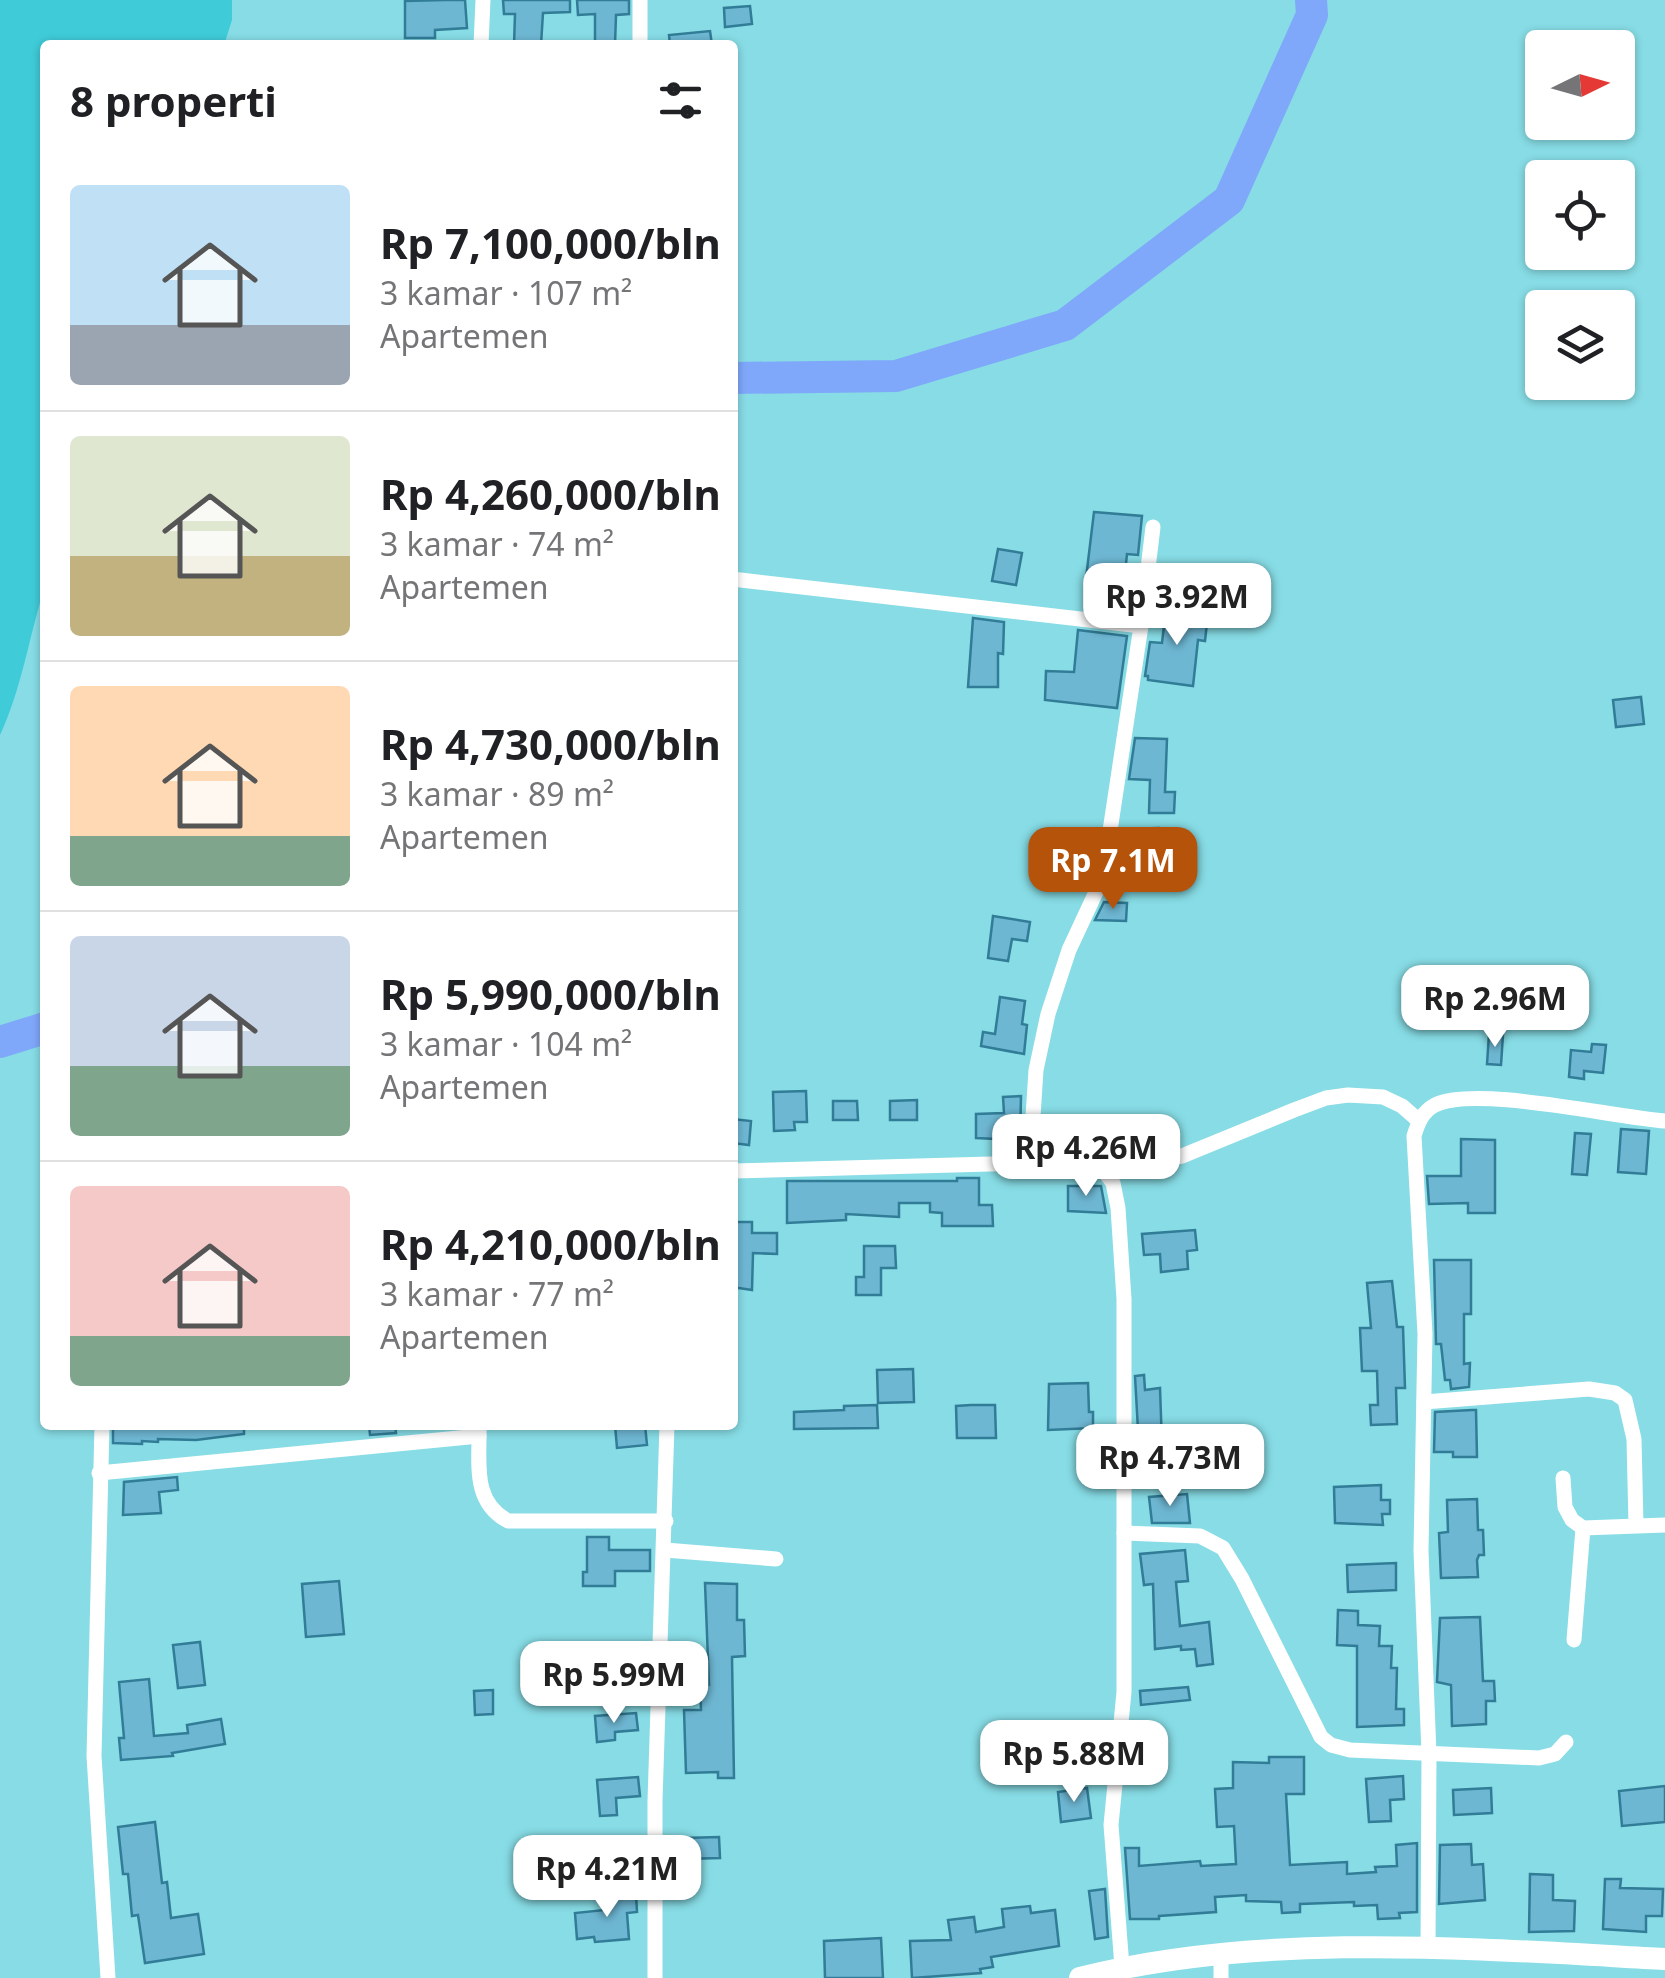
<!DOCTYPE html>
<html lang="id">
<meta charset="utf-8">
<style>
body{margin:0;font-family:"Noto Sans",sans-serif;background:#f2f2f2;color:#202124;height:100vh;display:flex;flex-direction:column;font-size:38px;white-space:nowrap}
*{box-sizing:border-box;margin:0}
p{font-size:32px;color:#757577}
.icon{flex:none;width:55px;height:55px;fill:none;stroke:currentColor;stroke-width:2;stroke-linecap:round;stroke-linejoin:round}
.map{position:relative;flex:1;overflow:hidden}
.side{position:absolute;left:40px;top:40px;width:698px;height:1390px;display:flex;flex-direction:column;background:#fff;border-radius:10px;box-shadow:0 2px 8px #0004}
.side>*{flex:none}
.needle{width:65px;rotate:85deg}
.fabs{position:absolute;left:1525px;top:30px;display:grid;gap:20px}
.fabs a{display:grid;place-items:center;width:110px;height:110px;border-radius:10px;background:#fff;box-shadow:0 2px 8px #0004;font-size:50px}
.price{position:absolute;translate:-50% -85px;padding:0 22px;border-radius:20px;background:#fff;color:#222;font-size:32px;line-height:65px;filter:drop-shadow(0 2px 5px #0008)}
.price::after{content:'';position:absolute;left:50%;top:60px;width:30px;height:22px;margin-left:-15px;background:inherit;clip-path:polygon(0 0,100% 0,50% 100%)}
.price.active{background:#b45309;color:#fff}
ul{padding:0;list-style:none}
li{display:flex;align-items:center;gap:30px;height:250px;padding:0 30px}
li+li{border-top:2px solid #e0e0e0}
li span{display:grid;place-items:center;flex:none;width:280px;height:200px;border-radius:10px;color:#555}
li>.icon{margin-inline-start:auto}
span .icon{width:120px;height:120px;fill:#fffc;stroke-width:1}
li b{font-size:42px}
h2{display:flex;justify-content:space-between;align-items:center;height:120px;padding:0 30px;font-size:42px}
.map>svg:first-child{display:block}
</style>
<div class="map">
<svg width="1665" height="1978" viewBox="0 0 1665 1978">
<rect width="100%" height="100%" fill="#87dce5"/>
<path fill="#3fcbd8" d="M0 0H232V20L224 45H45V586C29 636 22 688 0 735Z"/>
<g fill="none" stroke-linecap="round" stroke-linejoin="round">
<g stroke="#7fa7fa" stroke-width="32">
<path d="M732 378 896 376 1065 325 1229 200 1312 15 1311 0"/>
<path d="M0 1042 45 1028"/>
</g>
</g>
<g fill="#6eb7d3" stroke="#317c96" stroke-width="2.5">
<path d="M445 0H465L467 28 435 30V38H405V1Z"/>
<path d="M503 0H570V12L543 13 541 45H514L515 14H504Z"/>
<path d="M577 0H629V14L616 15 615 45H595V14L578 15Z"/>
<path d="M750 6 752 24 725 27 724 8Z"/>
<path d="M710 31 712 45H670L669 35Z"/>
<path d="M1094 512 1142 516 1138 555 1127 554 1124 582 1086 578Z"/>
<path d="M998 549 1022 553 1016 585 992 581Z"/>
<path d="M1166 609 1208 614 1205 641 1198 640 1193 686 1148 680V676H1145L1150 642 1162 643Z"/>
<path d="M973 618 1004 622 1003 654 998 653V687H968Z"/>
<path d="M1078 630 1127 636 1117 708 1045 700 1046 671 1074 672Z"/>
<path d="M1641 697 1644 724 1616 727 1613 700Z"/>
<path d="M1135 738 1167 739 1165 792H1175L1174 813H1149L1150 780 1129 779Z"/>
<path d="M1159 828V852H1124L1123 829Z"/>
<path d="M1104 902 1127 903 1126 921 1095 920Z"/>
<path d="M993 916 1030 922 1027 941 1012 939 1008 961 988 958Z"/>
<path d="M1000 997 1025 1001 1022 1024 1027 1025 1024 1054 981 1046 983 1032 995 1034Z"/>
<path d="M1489 1034 1503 1035 1501 1065 1487 1064Z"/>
<path d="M1592 1044 1606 1045 1603 1073 1584 1071V1079L1569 1077 1571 1050 1591 1052Z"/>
<path d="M806 1091 807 1122H794L795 1130 774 1131 773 1092Z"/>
<path d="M1021 1096 1020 1140 976 1138V1114L1004 1113 1003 1097Z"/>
<path d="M917 1100V1120H890V1101Z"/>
<path d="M833 1101H857L858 1120H833Z"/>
<path d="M732 1119 751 1121 749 1145 732 1143Z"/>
<path d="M1621 1129 1649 1131 1646 1174 1618 1172Z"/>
<path d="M1575 1133 1591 1134 1587 1175 1572 1174Z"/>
<path d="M1461 1139 1495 1140V1213H1468V1203L1429 1204 1427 1176H1461Z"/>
<path d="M957 1178H979V1205H992L993 1226H942V1213L930 1212V1203H899V1217L846 1214V1220L787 1223V1181H957Z"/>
<path d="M1068 1186H1101L1106 1213 1068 1211Z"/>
<path d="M732 1222H752V1233H777V1254L753 1253 752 1290 732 1287Z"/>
<path d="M1195 1230 1197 1250 1187 1251 1188 1269 1161 1272 1160 1254 1144 1255 1142 1234Z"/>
<path d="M864 1246H895L896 1268H881V1295H856V1277H864Z"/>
<path d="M1434 1260H1471V1314H1464V1364L1470 1363 1469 1387 1451 1389 1450 1380H1445L1441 1344H1436Z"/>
<path d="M1392 1281 1397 1327H1403L1405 1388H1396L1397 1424 1371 1425 1370 1405H1378L1377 1371H1362L1360 1328H1371L1367 1283Z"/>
<path d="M913 1369 914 1402 878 1403 877 1370Z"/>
<path d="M1144 1375 1145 1390 1160 1388 1162 1445 1135 1447V1430H1138L1135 1376Z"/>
<path d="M1088 1383 1089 1412H1093V1428L1048 1430 1049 1384Z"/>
<path d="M877 1405 878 1428 794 1429V1412L844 1410V1406Z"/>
<path d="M971 1405H995L996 1438H957L956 1406Z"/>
<path d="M1472 1410H1476L1477 1457H1453V1452H1434L1435 1412Z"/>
<path d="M113 1425H244V1434L196 1440 158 1439V1442L142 1441V1444L113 1443Z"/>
<path d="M369 1425H395L396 1433 370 1435Z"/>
<path d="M615 1425H645L647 1445 617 1448Z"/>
<path d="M177 1477 178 1490 159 1492 161 1513 123 1515 124 1482Z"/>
<path d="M1381 1485V1500H1390V1514H1382L1383 1525 1335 1523 1334 1487Z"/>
<path d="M1187 1494 1190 1523H1152L1149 1497Z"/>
<path d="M1477 1499 1478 1530H1483L1484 1555H1479L1477 1560 1478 1577 1441 1578 1439 1533 1448 1532 1447 1500Z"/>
<path d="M587 1537H609V1550H650V1571H615V1586H583V1572H587Z"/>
<path d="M1185 1550 1188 1581 1176 1582 1180 1626 1209 1622 1213 1664 1197 1666 1195 1649 1181 1650V1646L1155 1649 1153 1584 1144 1585 1140 1554Z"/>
<path d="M1396 1563V1590L1348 1592 1347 1565Z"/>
<path d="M339 1581 344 1634 306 1637 302 1584Z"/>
<path d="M705 1583 737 1584V1620H744L745 1656 732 1657 734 1778H718V1772L686 1773 684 1710H701L700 1686 709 1685Z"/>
<path d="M1338 1610 1358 1611V1625L1380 1626 1379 1646H1392L1391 1668H1397L1396 1709H1404V1725L1357 1727V1646L1337 1645Z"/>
<path d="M1480 1617 1483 1681H1494L1495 1701H1486V1724L1452 1726 1451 1685 1437 1682 1440 1618Z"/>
<path d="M200 1642 205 1685 178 1688 173 1645Z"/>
<path d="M149 1679 154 1736 188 1733 187 1725 221 1719 225 1744 172 1753 173 1756 121 1760 119 1738H124L119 1682Z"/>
<path d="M1188 1687 1190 1700 1141 1705 1140 1691Z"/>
<path d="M493 1690V1714L475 1715 474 1691Z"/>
<path d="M636 1713 638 1730 615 1732V1740L597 1742 595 1716Z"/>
<path d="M1269 1757H1304V1794H1286L1290 1865 1347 1862V1874L1376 1872 1375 1867 1397 1866 1396 1845 1417 1843V1912L1399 1913 1400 1918 1378 1919 1377 1905 1354 1906V1902L1300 1904V1912L1282 1913 1281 1902 1246 1901V1895L1215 1897 1216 1912 1159 1916V1919H1130L1125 1848H1139V1866L1200 1861 1201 1866 1236 1864 1234 1826 1217 1827 1215 1789 1233 1788V1762L1269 1763Z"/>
<path d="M1403 1776 1404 1799 1390 1800 1391 1821 1369 1822 1366 1779Z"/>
<path d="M638 1777 640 1796 616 1798 617 1815 600 1816 597 1780Z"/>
<path d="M1665 1786V1822L1622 1826 1619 1791Z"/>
<path d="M1087 1788 1091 1818 1061 1822 1058 1792Z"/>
<path d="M1491 1788 1492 1813 1454 1815 1453 1790Z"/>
<path d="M155 1822 162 1883 167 1882 171 1918 198 1914 204 1954 145 1963 138 1915 132 1916 128 1874H123L118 1827Z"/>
<path d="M719 1837 720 1858 684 1859V1838Z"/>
<path d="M1471 1844 1472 1865 1483 1864 1485 1900 1439 1904 1440 1845Z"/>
<path d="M1530 1874 1553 1875V1900L1575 1901 1574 1931 1529 1932Z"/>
<path d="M1605 1879H1621L1620 1888 1663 1889 1662 1916H1646V1932L1603 1929Z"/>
<path d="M1105 1889 1108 1937 1095 1939 1089 1891Z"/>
<path d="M636 1894 637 1912 627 1913 629 1939 595 1942 594 1937 577 1939 575 1913 605 1910 604 1897Z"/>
<path d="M1030 1906 1031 1913 1055 1910 1059 1946 991 1957 993 1967 980 1969 981 1973 912 1978 910 1941 951 1940 948 1920 974 1917 976 1932 1004 1927 1002 1909Z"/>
<path d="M881 1938 883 1978H825L824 1941Z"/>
</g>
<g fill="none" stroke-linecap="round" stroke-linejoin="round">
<g stroke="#fff" stroke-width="15">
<path d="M640 0V45"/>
<path d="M481 45 483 0"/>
<path d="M732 579 1141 626 1103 877 1069 950 1048 1014 1036 1070 1030 1163"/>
<path d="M1141 626 1153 527"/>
<path d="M1103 1170 1113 1183 1118 1208 1124 1299V1692L1111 1825 1122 1967"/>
<path d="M732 1171 1030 1163 1080 1171 1103 1170 1182 1156 1294 1110 1326 1098 1348 1095 1383 1097 1402 1106 1418 1120"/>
<path d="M1424 1402 1589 1389 1615 1393 1625 1400 1634 1439 1636 1525"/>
<path d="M102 1425 94 1756 108 1978"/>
<path d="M479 1425C480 1462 471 1501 508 1521H666"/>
<path d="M99 1473 479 1436"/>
<path d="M1563 1478 1565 1507 1572 1520 1583 1528 1665 1525"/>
<path d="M1124 1533 1200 1536 1223 1548 1242 1579 1321 1737 1331 1745 1350 1750 1539 1758 1555 1754 1566 1742"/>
<path d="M665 1550 776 1559"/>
<path d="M1574 1640 1583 1528"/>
<path d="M1428 1950 1429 1754 1421 1551 1425 1334 1414 1136C1418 1123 1422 1112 1435 1105 1476 1085 1612 1117 1665 1121"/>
<path d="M1221 1955V1978"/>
<path d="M655 1978V1801L667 1425"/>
</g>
<path stroke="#fff" stroke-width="22" d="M1080 1978C1261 1931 1479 1949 1665 1959"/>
</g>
</svg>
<div class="fabs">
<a><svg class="needle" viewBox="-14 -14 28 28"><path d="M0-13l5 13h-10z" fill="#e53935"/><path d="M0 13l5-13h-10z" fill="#757577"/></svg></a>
<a><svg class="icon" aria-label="locate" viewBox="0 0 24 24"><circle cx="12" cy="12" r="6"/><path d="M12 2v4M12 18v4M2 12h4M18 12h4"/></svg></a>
<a><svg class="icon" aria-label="layers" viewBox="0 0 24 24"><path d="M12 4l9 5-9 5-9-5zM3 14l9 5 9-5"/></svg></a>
</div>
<b class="price" style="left:1177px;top:648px">Rp 3.92M</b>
<b class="price active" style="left:1113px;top:912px">Rp 7.1M</b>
<b class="price" style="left:1495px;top:1050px">Rp 2.96M</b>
<b class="price" style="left:1086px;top:1199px">Rp 4.26M</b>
<b class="price" style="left:1170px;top:1509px">Rp 4.73M</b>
<b class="price" style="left:614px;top:1726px">Rp 5.99M</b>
<b class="price" style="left:1074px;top:1805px">Rp 5.88M</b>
<b class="price" style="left:607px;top:1920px">Rp 4.21M</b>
<section class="side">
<h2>8 properti<svg class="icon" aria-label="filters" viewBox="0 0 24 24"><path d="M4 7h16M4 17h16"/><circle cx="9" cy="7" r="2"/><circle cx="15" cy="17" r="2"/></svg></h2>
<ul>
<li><span style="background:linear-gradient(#bfe0f5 70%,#9aa5b1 0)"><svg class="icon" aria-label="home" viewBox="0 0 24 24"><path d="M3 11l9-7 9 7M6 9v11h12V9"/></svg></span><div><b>Rp 7,100,000/bln</b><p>3 kamar · 107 m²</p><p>Apartemen</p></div></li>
<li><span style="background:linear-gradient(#dfe7d0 60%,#c2b280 0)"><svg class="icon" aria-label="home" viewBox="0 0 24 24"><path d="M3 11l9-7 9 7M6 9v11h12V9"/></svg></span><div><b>Rp 4,260,000/bln</b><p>3 kamar · 74 m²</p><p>Apartemen</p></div></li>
<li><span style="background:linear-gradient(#ffd9b3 75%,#7fa58c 0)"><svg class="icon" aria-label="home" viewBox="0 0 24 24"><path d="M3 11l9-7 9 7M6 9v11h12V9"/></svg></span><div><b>Rp 4,730,000/bln</b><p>3 kamar · 89 m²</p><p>Apartemen</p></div></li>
<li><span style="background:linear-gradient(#c9d6e8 65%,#7fa58c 0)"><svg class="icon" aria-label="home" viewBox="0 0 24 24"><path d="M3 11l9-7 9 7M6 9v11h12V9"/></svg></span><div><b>Rp 5,990,000/bln</b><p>3 kamar · 104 m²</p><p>Apartemen</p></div></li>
<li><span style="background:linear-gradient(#f6c9c9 75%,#7fa58c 0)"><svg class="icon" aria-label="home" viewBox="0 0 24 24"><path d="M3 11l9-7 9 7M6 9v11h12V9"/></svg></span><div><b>Rp 4,210,000/bln</b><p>3 kamar · 77 m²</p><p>Apartemen</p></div></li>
</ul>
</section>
</div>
